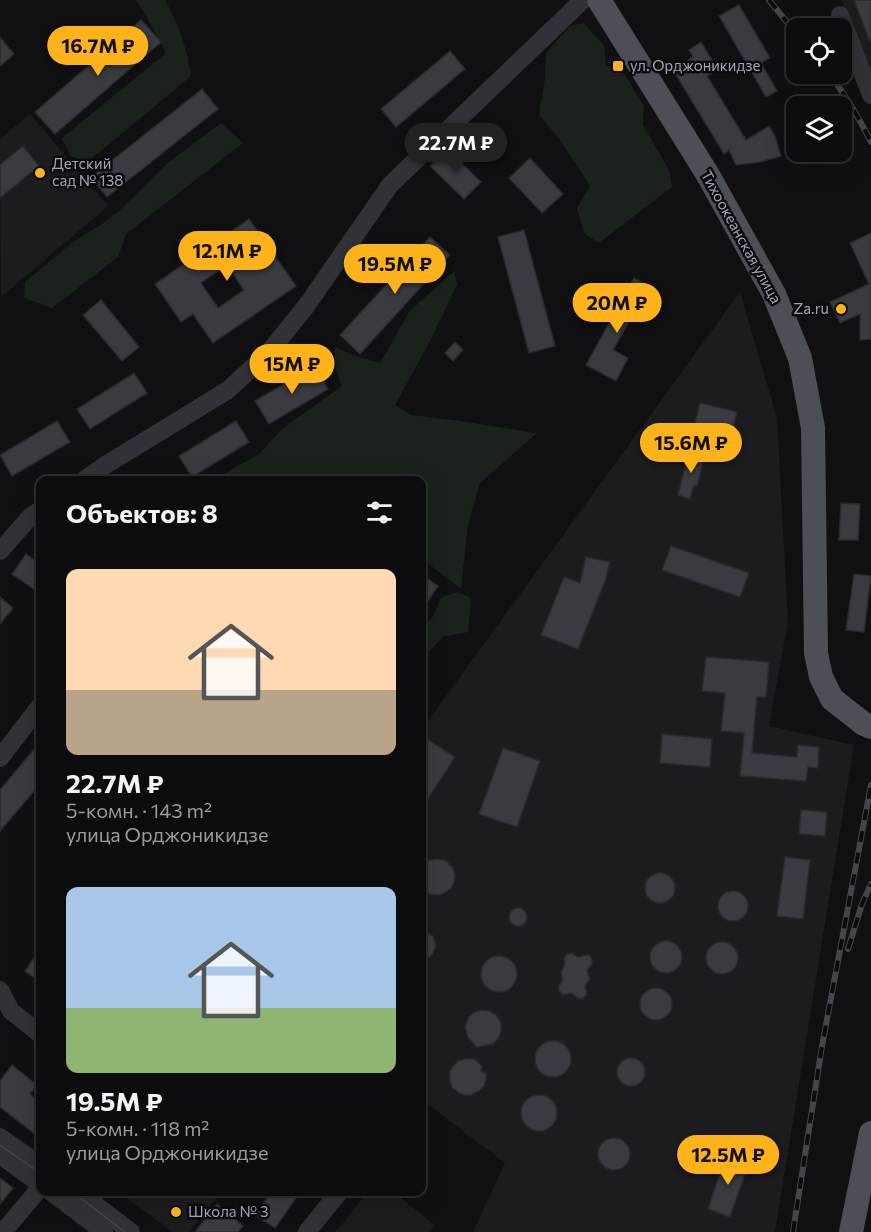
<!DOCTYPE html>
<html lang="ru">
<meta charset="utf-8">
<style>
body{margin:0;font-family:Commissioner,sans-serif;background:#1a1a1c;color:#f1f3f6;height:100vh;display:flex;flex-direction:column;font-size:22px;white-space:nowrap}
*{box-sizing:border-box;margin:0}
p{font-size:20px;color:#9a9b9e}
.icon{flex:none;width:33px;height:33px;fill:none;stroke:currentColor;stroke-width:2;stroke-linecap:round;stroke-linejoin:round}
.map{position:relative;flex:1;overflow:hidden}
.drawer{position:absolute;left:36px;top:476px;width:390px;height:720px;display:flex;flex-direction:column;background:#0c0c0e;border-radius:12px;box-shadow:0 6px 24px #0002,0 0 0 2px #2c2c2e}
.drawer>*{flex:none}
.controls{position:absolute;left:786px;top:18px;display:grid;gap:12px}
.controls a{display:grid;place-items:center;width:66px;height:66px;border-radius:12px;background:#0c0c0e;box-shadow:0 6px 24px #0002,0 0 0 2px #2c2c2e;font-size:30px}
.price{position:absolute;translate:-50% -51px;padding:0 14px;border-radius:21px;background:#ffb31b;color:#111;font-size:20px;line-height:39px;filter:drop-shadow(0 2px 3px #0008)}
.price::after{content:'';position:absolute;left:50%;top:36px;width:18px;height:14px;margin-left:-9px;background:inherit;clip-path:polygon(0 0,100% 0,50% 100%)}
.price.selected{background:#222;color:#fff}
ul{padding:0;list-style:none}
li{display:grid;align-content:center;gap:12px;height:318px;padding:0 30px}
li span{display:grid;place-items:center;height:186px;border-radius:12px;color:#555}
li>.icon{margin-inline-start:auto}
span .icon{width:108px;height:108px;fill:#fffc;stroke-width:1}
li b{font-size:26px}
h2{display:flex;justify-content:space-between;align-items:center;height:72px;padding:0 30px;font-size:26px}
.map>svg:first-child{display:block}
</style>
<div class="map">
<svg width="871" height="1232" viewBox="0 0 871 1232">
<rect width="100%" height="100%" fill="#101012"/>
<g fill="#1c1c1f">
<path d="M842 0H871V74Z"/>
<path d="M30 114 108 206 1 297 0 139Z"/>
<path d="M740 292 777 418 788 622 769 726 854 745 775 1232H473L505 1163 422 1100V729Z"/>
<path d="M121 1191H222L189 1232H173L120 1193Z"/>
<path d="M368 1191H392L435 1225 429 1232H336Z"/>
</g>
<g fill="#1a221b">
<path d="M136 0H165C180 27 186 45 191 76L85 164 71 156 62 138 166 53 148 19Z"/>
<path d="M584 23 604 46 606 65 625 75 644 106 643 125 669 170 672 187 599 243 584 233 577 208 590 186 557 136 539 115 545 78 546 53 570 26Z"/>
<path d="M221 123 243 143 126 234 118 257 52 308 24 298 25 282 73 242 102 224 120 210 169 162Z"/>
<path d="M454 271 457 285 430 341 395 405 411 415 454 420 537 433 480 483 468 525 461 589 422 559V480H213L259 454 283 428 342 386 336 371 334 347 358 357 380 363 409 312Z"/>
<path d="M457 592 471 598 468 632 443 637 422 659V626L431 620 441 598Z"/>
</g>
<g fill="#3a3b40" stroke="#2a2a2e" stroke-width="1.5" fill-rule="evenodd">
<path d="M854 0H871V42H870Z"/>
<path d="M739 5 770 58 761 63 777 91 766 97 719 16Z"/>
<path d="M141 20 161 42 55 134 35 112Z"/>
<path d="M0 37 14 54 0 66Z"/>
<path d="M701 42 718 70 707 76 746 140 769 126 775 136 781 156 760 162 736 165 729 150 724 154 673 70 693 57 689 50Z"/>
<path d="M450 51 465 69 396 127 381 109Z"/>
<path d="M202 89 218 109 107 197 91 177Z"/>
<path d="M23 146 39 166 0 198V165Z"/>
<path d="M447 149 481 182 464 199 430 166Z"/>
<path d="M530 158 563 194 542 213 509 178Z"/>
<path d="M249 219 296 286 213 343 193 314 181 322 155 284ZM227 265 244 290 218 308 201 283Z"/>
<path d="M524 230 555 346 529 353 498 237Z"/>
<path d="M871 233V339L860 340V314L840 323 830 302 869 284 850 243Z"/>
<path d="M430 237 450 255 360 354 340 335Z"/>
<path d="M634 278 649 286 613 350 628 358 616 381 586 365Z"/>
<path d="M101 300 139 347 122 361 83 315Z"/>
<path d="M455 342 463 350 453 361 445 353Z"/>
<path d="M314 366 328 389 269 424 255 401Z"/>
<path d="M134 373 147 393 90 429 77 409Z"/>
<path d="M700 403 737 412 730 440 693 430Z"/>
<path d="M57 421 70 442 12 476 0 455Z"/>
<path d="M236 421 249 442 192 477 179 456Z"/>
<path d="M689 451 705 455 697 486 694 485 690 499 678 495Z"/>
<path d="M841 503 860 504 858 540H839Z"/>
<path d="M671 546 749 573 740 597 662 570Z"/>
<path d="M26 554 40 564V593L12 574Z"/>
<path d="M586 557 610 562 605 581 578 649 541 635 564 577 580 583Z"/>
<path d="M854 574 871 576 864 632 846 630Z"/>
<path d="M422 575 438 586 422 610Z"/>
<path d="M0 597 13 608 0 624Z"/>
<path d="M706 657 769 662 766 697H757L752 753 797 757 798 745 819 747 818 768 808 767 806 781 740 776 744 733 721 731 725 693 702 691Z"/>
<path d="M662 734 712 739 710 767 660 763Z"/>
<path d="M427 739 455 757 422 808V747Z"/>
<path d="M40 742V784L0 831V790Z"/>
<path d="M503 748 540 761 517 827 479 814Z"/>
<path d="M801 810 827 812 825 836 799 834Z"/>
<path d="M785 857 810 860 803 919 777 916Z"/>
<path d="M435 859 444 860 448 863 453 868 455 875 454 882 451 888 446 892 440 895 429 894 422 887V867L428 861Z"/>
<circle cx="660" cy="888" r="15"/>
<circle cx="733" cy="906" r="15"/>
<circle cx="518" cy="917" r="9"/>
<path d="M422 929 433 936 436 946 432 955 422 962Z"/>
<circle cx="666" cy="957" r="16"/>
<circle cx="722" cy="958" r="16"/>
<path d="M40 949V982L25 971Z"/>
<path d="M572 953 578 957 587 955 590 956 592 960V964L587 970 590 979 585 986 587 994 582 999 578 998 571 993 563 995 559 991V986L563 980 561 973 565 964 564 959 567 954Z"/>
<circle cx="499" cy="974" r="18"/>
<circle cx="656" cy="1004" r="16"/>
<path d="M482 1010 489 1011 496 1015 501 1023V1031L499 1037 493 1044 477 1047 468 1038 465 1027 469 1016 475 1012Z"/>
<circle cx="553" cy="1059" r="18"/>
<circle cx="631" cy="1072" r="14"/>
<path d="M466 1059H474L482 1066 481 1071 486 1073V1080L484 1086 479 1091 471 1095H465L459 1093 452 1087 450 1080V1071L454 1065 459 1061Z"/>
<path d="M12 1065 37 1085 30 1094 40 1102V1138L0 1107V1081Z"/>
<circle cx="539" cy="1113" r="18"/>
<circle cx="614" cy="1154" r="16"/>
<path d="M726 1155 749 1163 730 1217 708 1209Z"/>
<path d="M0 1178 13 1188 0 1204Z"/>
<path d="M272 1191H301L275 1228 255 1215Z"/>
<path d="M217 1204 243 1226 238 1232H195Z"/>
</g>
<g fill="none" stroke-linecap="round" stroke-linejoin="round">
<g stroke="#313237" stroke-width="18">
<path d="M840 15 871 95"/>
<path d="M84 480 104 466 228 390 270 351 307 305 390 185 583 0"/>
<path d="M0 551 30 517 40 510"/>
<path d="M0 758 40 706"/>
<path d="M0 990 11 1011 40 1034"/>
<path d="M0 1137 40 1165"/>
<path d="M0 1155 40 1184"/>
<path d="M50 1191 104 1232"/>
<path d="M77 1191 131 1232"/>
<path d="M3 1232 40 1188"/>
<path d="M307 1232 340 1191"/>
</g>
<g stroke="#4d4f57" stroke-width="24">
<path d="M599 0 708 175 774 294 800 358 813 428 816 653 821 677 832 699 864 724 871 727"/>
<path d="M851 1232 871 1133"/>
</g>
<g stroke="#44464d" stroke-width="1.5">
<path d="M0 1145 40 1173"/>
<path d="M71 1191 125 1232"/>
</g>
<g stroke="#44464d" stroke-width="6">
<g id="rail">
<path d="M769 0 796 33"/>
<path d="M829 74C846 95 859 118 871 142"/>
<path d="M848 949 862 904 871 884"/>
<path d="M793 1232 822 1046 871 785"/>
</g>
</g>
<use href="#rail" stroke="#0b0b0d" stroke-width="4" stroke-dasharray="11" stroke-linecap="butt"/>
</g>
<g fill="#ffb31b" stroke="#0b0b0d" stroke-width="2">
<rect x="612" y="60" width="12" height="12" rx="3"/>
<circle cx="40" cy="173" r="6"/>
<circle cx="841" cy="309" r="6"/>
<circle cx="176" cy="1212" r="6"/>
</g>
<g text-anchor="middle" stroke-width="5" stroke-linejoin="round" paint-order="stroke">
<g font-size="15" fill="#a0a6b5" stroke="#0b0b0d" text-anchor="start">
<text x="630" y="71">ул. Орджоникидзе</text>
<text x="52" y="169">Детский<tspan x="52" dy="17">сад № 138</tspan></text>
<text x="829" y="314" text-anchor="end">Za.ru</text>
<text x="188" y="1217">Школа № 3</text>
</g>
<g font-size="15" fill="#a0a6b5" stroke="#0b0b0d">
<text transform="translate(741 237) rotate(61)" y="5">Тихоокеанская улица</text>
</g>
</g>
</svg>
<div class="controls">
<a><svg class="icon" aria-label="locate" viewBox="0 0 24 24"><circle cx="12" cy="12" r="6"/><path d="M12 2v4M12 18v4M2 12h4M18 12h4"/></svg></a>
<a><svg class="icon" aria-label="layers" viewBox="0 0 24 24"><path d="M12 4l9 5-9 5-9-5zM3 14l9 5 9-5"/></svg></a>
</div>
<b class="price" style="left:98px;top:77px">16.7M ₽</b>
<b class="price selected" style="left:456px;top:174px">22.7M ₽</b>
<b class="price" style="left:227px;top:282px">12.1M ₽</b>
<b class="price" style="left:395px;top:295px">19.5M ₽</b>
<b class="price" style="left:617px;top:334px">20M ₽</b>
<b class="price" style="left:292px;top:395px">15M ₽</b>
<b class="price" style="left:691px;top:474px">15.6M ₽</b>
<b class="price" style="left:728px;top:1186px">12.5M ₽</b>
<section class="drawer">
<h2>Объектов: 8<svg class="icon" aria-label="filters" viewBox="0 0 24 24"><path d="M4 7h16M4 17h16"/><circle cx="9" cy="7" r="2"/><circle cx="15" cy="17" r="2"/></svg></h2>
<ul>
<li><span style="background:linear-gradient(#ffd9b3 65%,#b9a48a 0)"><svg class="icon" aria-label="home" viewBox="0 0 24 24"><path d="M3 11l9-7 9 7M6 9v11h12V9"/></svg></span><div><b>22.7M ₽</b><p>5-комн. · 143 m²</p><p>улица Орджоникидзе</p></div></li>
<li><span style="background:linear-gradient(#a9c7e8 65%,#8fb573 0)"><svg class="icon" aria-label="home" viewBox="0 0 24 24"><path d="M3 11l9-7 9 7M6 9v11h12V9"/></svg></span><div><b>19.5M ₽</b><p>5-комн. · 118 m²</p><p>улица Орджоникидзе</p></div></li>
</ul>
</section>
</div>
